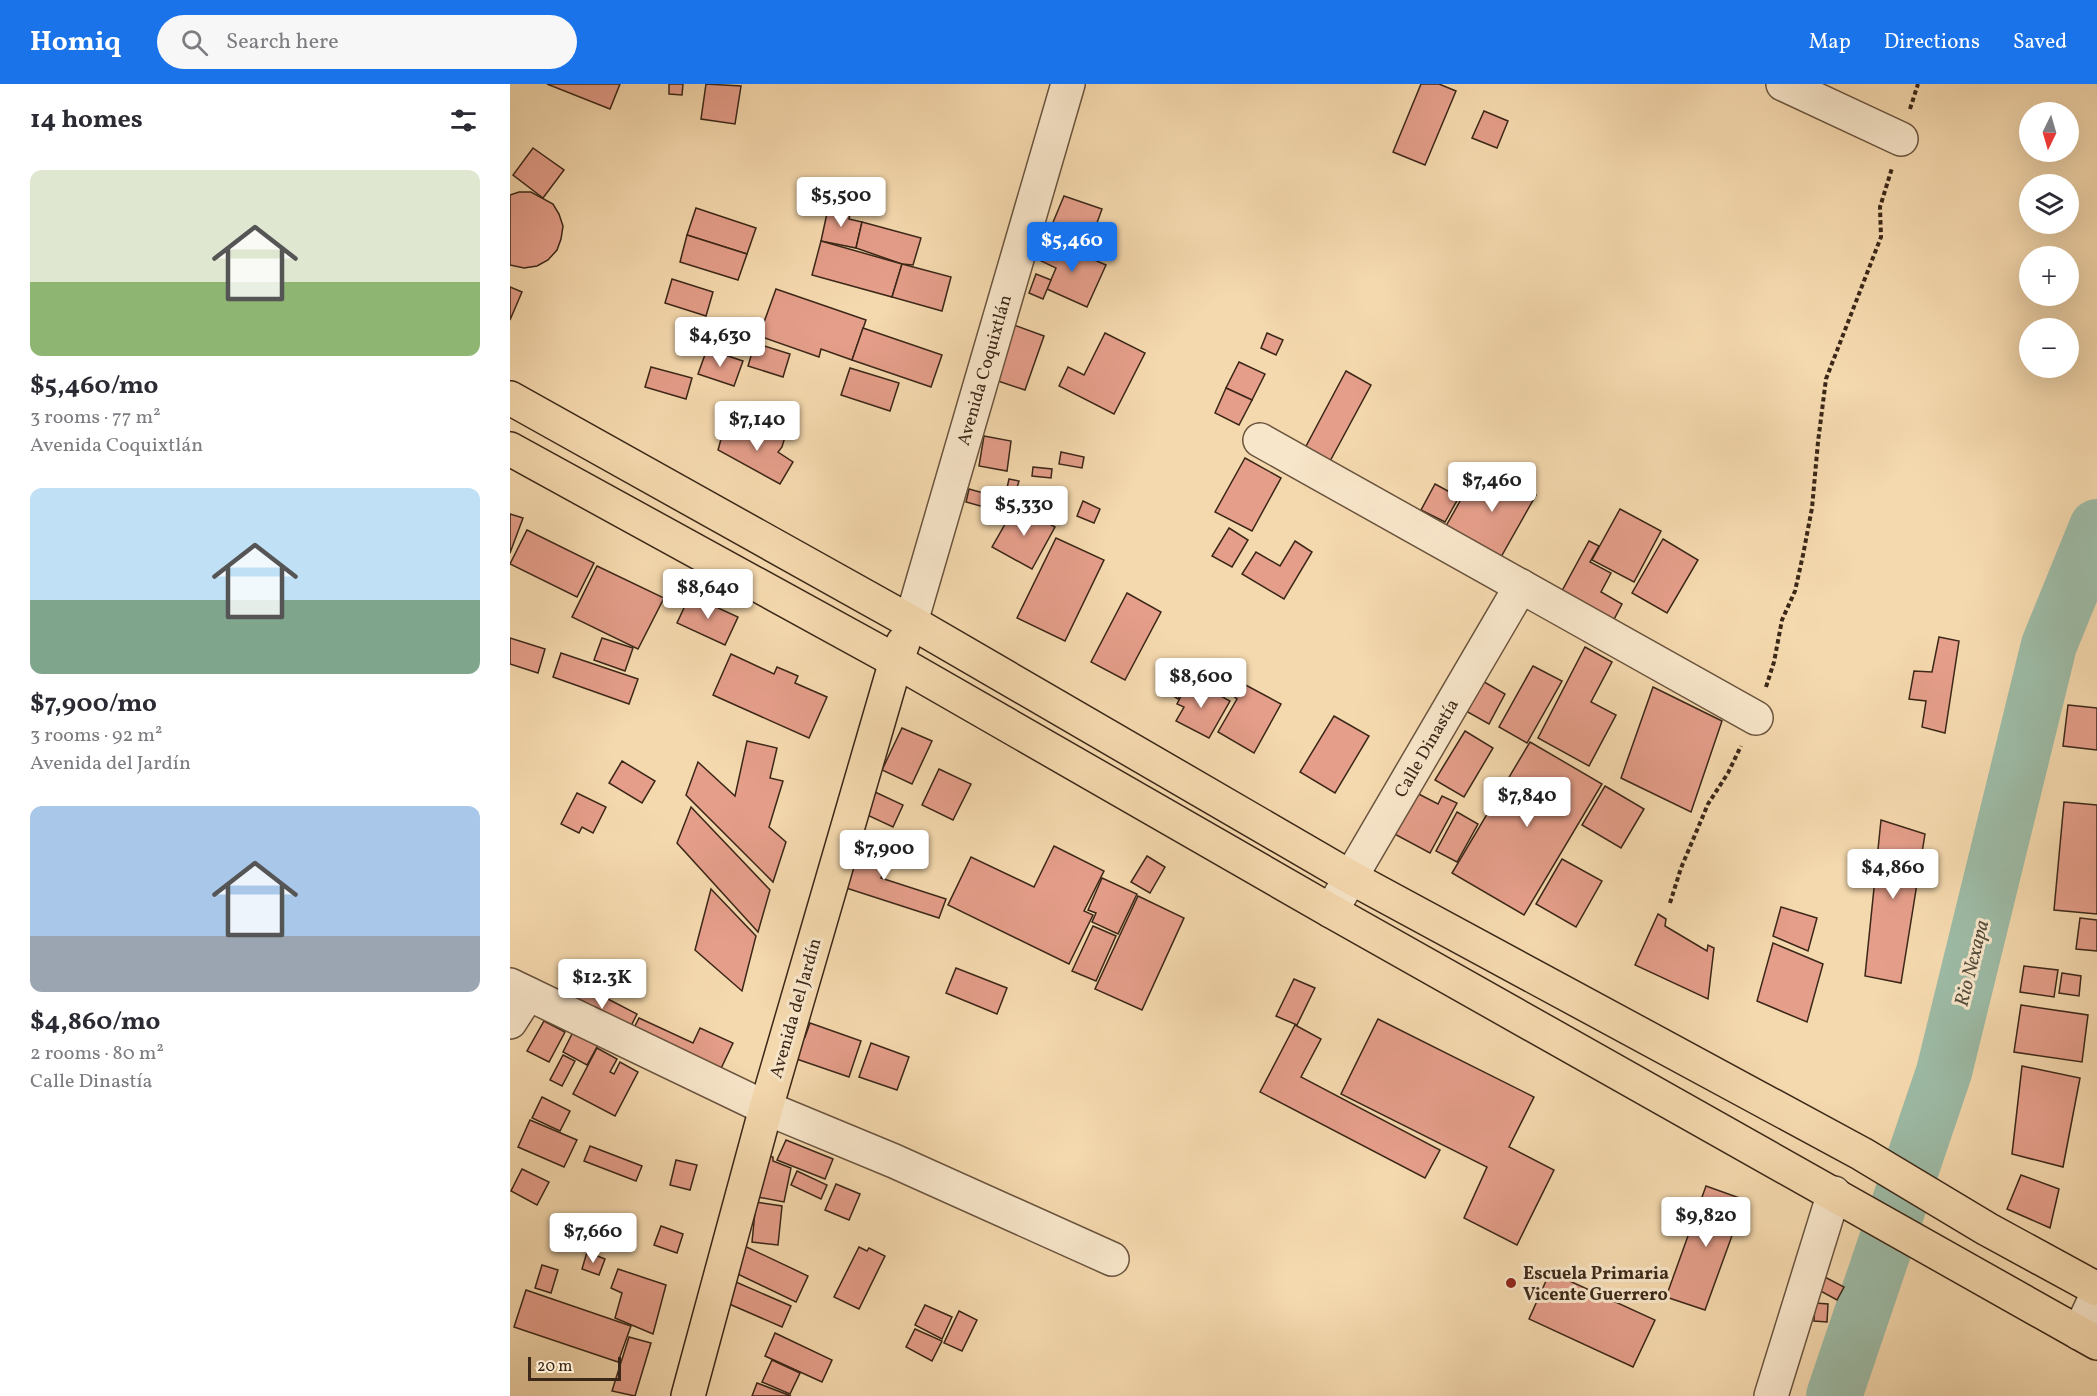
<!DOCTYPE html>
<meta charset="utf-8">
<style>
body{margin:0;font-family:Vollkorn,serif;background:#f7f7f7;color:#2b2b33;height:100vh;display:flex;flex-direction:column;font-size:22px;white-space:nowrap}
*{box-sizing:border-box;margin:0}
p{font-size:20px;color:#7c7c81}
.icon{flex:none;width:33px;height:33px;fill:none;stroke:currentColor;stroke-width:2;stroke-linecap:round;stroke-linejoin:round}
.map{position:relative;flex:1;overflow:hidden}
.panel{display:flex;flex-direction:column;background:#fff;width:510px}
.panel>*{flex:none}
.needle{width:39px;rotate:185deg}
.buttons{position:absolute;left:1509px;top:18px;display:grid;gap:12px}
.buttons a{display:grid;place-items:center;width:60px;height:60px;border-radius:50%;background:#fff;box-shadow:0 6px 24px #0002;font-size:30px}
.scale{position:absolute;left:18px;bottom:15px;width:93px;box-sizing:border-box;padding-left:6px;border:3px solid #3b2718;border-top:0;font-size:16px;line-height:21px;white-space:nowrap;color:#3b2718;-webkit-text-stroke:4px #f8e6ca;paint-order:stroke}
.price{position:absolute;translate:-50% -51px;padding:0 14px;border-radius:6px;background:#fff;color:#222;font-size:20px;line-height:39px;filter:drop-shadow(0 2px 3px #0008)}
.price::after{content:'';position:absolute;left:50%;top:36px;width:18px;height:14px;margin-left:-9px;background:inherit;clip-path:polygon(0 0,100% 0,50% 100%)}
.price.active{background:#1a73e8;color:#fff}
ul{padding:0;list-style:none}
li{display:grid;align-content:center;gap:12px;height:318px;padding:0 30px}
li span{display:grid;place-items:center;height:186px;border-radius:12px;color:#555}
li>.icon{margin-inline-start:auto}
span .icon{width:108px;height:108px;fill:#fffc;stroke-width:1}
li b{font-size:26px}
h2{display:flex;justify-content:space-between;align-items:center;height:72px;padding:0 30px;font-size:26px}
header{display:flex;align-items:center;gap:36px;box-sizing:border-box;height:84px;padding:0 30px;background:#1a73e8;color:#fff}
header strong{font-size:28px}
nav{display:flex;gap:33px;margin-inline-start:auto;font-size:21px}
.search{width:420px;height:54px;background:#f7f7f7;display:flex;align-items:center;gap:15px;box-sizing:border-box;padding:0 21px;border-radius:33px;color:#7c7c81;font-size:22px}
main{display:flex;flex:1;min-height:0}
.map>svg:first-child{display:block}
</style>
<header>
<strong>Homiq</strong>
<div class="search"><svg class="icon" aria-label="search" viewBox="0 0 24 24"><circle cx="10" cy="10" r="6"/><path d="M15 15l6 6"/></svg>Search here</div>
<nav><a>Map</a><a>Directions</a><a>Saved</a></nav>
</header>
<main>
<section class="panel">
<h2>14 homes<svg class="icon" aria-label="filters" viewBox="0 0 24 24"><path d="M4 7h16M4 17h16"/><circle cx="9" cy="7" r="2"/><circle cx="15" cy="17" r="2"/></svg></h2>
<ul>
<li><span style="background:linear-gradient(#dfe7d0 60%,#8fb573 0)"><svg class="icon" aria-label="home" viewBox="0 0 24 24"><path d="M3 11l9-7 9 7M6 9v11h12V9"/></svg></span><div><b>$5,460/mo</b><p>3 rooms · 77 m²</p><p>Avenida Coquixtlán</p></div></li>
<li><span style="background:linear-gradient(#bfe0f5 60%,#7fa58c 0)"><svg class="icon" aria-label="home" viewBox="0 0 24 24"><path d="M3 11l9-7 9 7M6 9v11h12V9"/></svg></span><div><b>$7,900/mo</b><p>3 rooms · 92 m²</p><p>Avenida del Jardín</p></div></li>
<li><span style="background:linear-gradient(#a9c7e8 70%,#9aa5b1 0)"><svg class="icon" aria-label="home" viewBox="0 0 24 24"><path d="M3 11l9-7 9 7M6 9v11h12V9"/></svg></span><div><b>$4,860/mo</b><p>2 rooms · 80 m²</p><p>Calle Dinastía</p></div></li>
</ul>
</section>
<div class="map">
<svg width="1587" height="1312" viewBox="0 0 1587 1312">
<rect width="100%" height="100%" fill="#f5d9ae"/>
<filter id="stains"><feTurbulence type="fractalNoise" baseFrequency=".00333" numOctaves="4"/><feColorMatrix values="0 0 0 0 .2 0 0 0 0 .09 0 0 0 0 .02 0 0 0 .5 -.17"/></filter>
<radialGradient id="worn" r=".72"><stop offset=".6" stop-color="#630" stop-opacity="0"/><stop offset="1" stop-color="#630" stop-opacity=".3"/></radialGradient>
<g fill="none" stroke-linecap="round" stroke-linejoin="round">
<path stroke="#9dbba6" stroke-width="56" d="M1324 1312 1434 988 1539 561 1587 443"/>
</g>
<g fill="#e59e8a" stroke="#3b2718" stroke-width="1.5">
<path d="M37 0H110L100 25Z"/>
<path d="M159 0H173L172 11 159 10Z"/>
<path d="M196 0 231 2 225 40 191 35Z"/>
<path d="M911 0H929L946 7 915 81 883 68Z"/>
<path d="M974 27 998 37 987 64 962 54Z"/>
<path d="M23 64 54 86 33 114 3 91Z"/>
<path d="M9 108H21L43 120 49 130 53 142 51 155 47 166 38 176 27 182 14 184 0 181V111Z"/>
<path d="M554 112 592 125 575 172 536 155Z"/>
<path d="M319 120 341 126 339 135 352 138 346 164 311 157Z"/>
<path d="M186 124 246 144 237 170 177 151Z"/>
<path d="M352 138 411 154 403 181 392 180 346 164Z"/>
<path d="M177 151 237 170 228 196 170 178Z"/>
<path d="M536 155 596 181 577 223 537 205 546 184 527 175Z"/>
<path d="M311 157 392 180 382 213 302 191Z"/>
<path d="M392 180 441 193 432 227 382 213Z"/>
<path d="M526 190 541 196 533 215 519 209Z"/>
<path d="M162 195 203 208 196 232 155 219Z"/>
<path d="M0 203 12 208 0 236Z"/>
<path d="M266 205 356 236 342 276 311 265 309 273 249 252Z"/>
<path d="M504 241 534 252 515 306 485 296Z"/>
<path d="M353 244 432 271 421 303 342 276Z"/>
<path d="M595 249 635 269 604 330 549 302 558 283 574 291Z"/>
<path d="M757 249 773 256 766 271 751 264Z"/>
<path d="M245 259 280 270 273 293 238 282Z"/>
<path d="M197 265 233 277 224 302 188 290Z"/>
<path d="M729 278 755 290 742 316 716 304Z"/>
<path d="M141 283 182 294 176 315 135 303Z"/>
<path d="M340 284 389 299 380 327 331 311Z"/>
<path d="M836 287 861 301 819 379 794 366Z"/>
<path d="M716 304 742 316 729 341 705 329Z"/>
<path d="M215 341 248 356 250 349 257 345 269 347 275 353 272 363 268 368 283 378 270 400 208 366Z"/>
<path d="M474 352 501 357 497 387 469 382Z"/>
<path d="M551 368 574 373 572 384 549 380Z"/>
<path d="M735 374 771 394 742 447 705 428Z"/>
<path d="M523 383 542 385 541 394 522 392Z"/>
<path d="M982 386 1026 411 991 473 936 442 954 410 965 416Z"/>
<path d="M499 395 509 397 506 407 497 404Z"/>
<path d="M925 400 949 413 935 438 911 426Z"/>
<path d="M459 405 488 413 485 426 456 418Z"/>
<path d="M573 417 590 425 584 439 567 432Z"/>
<path d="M506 421 545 443 522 485 482 463Z"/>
<path d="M1110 425 1151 447 1124 498 1082 476Z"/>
<path d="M0 430 13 434 0 469Z"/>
<path d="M719 444 738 456 722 483 702 472Z"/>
<path d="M17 446 84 479 67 513 0 480Z"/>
<path d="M546 454 594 476 555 557 507 534Z"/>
<path d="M1153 455 1188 476 1157 529 1122 509Z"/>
<path d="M785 457 802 468 774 515 732 490 746 468 770 482Z"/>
<path d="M1079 457 1089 462 1080 478 1101 489 1091 508 1112 520 1100 543 1047 516Z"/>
<path d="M87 482 154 514 128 565 62 533Z"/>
<path d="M617 509 651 528 615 596 581 578Z"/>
<path d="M180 511 228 533 215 561 167 539Z"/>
<path d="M1429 553 1449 557 1435 649 1412 643 1416 617 1399 615 1404 587 1422 588Z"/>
<path d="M0 554 35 565 28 589 0 580Z"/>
<path d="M92 554 123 564 115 587 84 576Z"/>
<path d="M1075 563 1102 578 1081 618 1106 631 1079 682 1028 654Z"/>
<path d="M51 569 128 595 119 620 43 593Z"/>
<path d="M221 570 264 590 267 583 288 592 285 599 317 613 299 654 203 611Z"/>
<path d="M1023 582 1052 597 1017 659 989 643Z"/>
<path d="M664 586 680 594 668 615 652 605Z"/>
<path d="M964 592 995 610 979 640 947 622Z"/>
<path d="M680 595 720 617 699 654 666 637 674 623 667 620Z"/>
<path d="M730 598 771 620 744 669 708 648 727 615 722 611Z"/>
<path d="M1143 603 1212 637 1181 728 1111 694Z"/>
<path d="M1558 621 1587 624V666L1553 662Z"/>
<path d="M824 632 859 652 825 709 790 688Z"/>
<path d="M392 644 422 657 402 700 372 686Z"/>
<path d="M955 647 983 664 954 713 925 696Z"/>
<path d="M237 657 267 664 260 694 273 697 259 743 276 758 263 798 176 711 188 678 225 712Z"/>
<path d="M1020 658 1092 700 1014 831 942 789Z"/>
<path d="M112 677 145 697 132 719 99 699Z"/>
<path d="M429 685 461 700 443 736 412 721Z"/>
<path d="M1095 702 1134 725 1111 764 1072 741Z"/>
<path d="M899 705 928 720 932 712 947 719 920 769 877 746Z"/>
<path d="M365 708 393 721 383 743 355 730Z"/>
<path d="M67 709 96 723 83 749 72 743 69 749 51 740Z"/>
<path d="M1554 718 1587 721V830L1544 826Z"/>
<path d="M181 723 260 806 248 848 167 759Z"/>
<path d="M947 728 968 740 947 778 926 767Z"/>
<path d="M1371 736 1415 750 1391 899 1355 892Z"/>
<path d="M345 755 380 766 371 794 436 815 429 834 330 802Z"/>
<path d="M544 762 594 787 574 827 583 831 559 880 438 821 461 773 524 803Z"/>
<path d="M637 772 655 783 640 809 621 798Z"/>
<path d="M1052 775 1092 797 1066 843 1026 820Z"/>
<path d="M592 794 627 810 608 850 582 838 586 829 578 826Z"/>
<path d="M201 805 246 852 232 907 185 866Z"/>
<path d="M628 812 674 834 632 926 585 905Z"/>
<path d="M1271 823 1307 834 1298 867 1263 852Z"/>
<path d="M1148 830 1156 835 1155 842 1197 867 1198 861 1204 864 1198 915 1125 881Z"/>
<path d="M1570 834 1587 836V867L1566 865Z"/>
<path d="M583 842 606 852 586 897 562 887Z"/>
<path d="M1263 859 1313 880 1297 938 1247 917Z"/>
<path d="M1514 882 1548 886 1544 913 1510 908Z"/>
<path d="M446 884 497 904 487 930 436 909Z"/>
<path d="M1552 889 1571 892 1569 912 1549 909Z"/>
<path d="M784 895 805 904 787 941 766 932Z"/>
<path d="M69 900 127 930 116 952 57 921Z"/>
<path d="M1511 921 1578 931 1572 978 1504 968Z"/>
<path d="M129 934 183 959 190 944 223 959 206 995 119 954Z"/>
<path d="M868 935 1024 1013 999 1063 1044 1086 1007 1161 954 1134 977 1083 831 1010Z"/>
<path d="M34 937 55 948 39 978 17 967Z"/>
<path d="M300 939 351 957 339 993 272 970 280 948 295 953Z"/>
<path d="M785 941 811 955 791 993 930 1066 915 1094 750 1008Z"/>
<path d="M63 948 88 961 77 981 53 968Z"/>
<path d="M361 959 399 973 387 1006 349 993Z"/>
<path d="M87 964 107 975 100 988 104 990 110 978 128 988 105 1032 63 1010Z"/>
<path d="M53 971 65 977 52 1002 40 996Z"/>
<path d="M1512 982 1570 994 1553 1083 1502 1070Z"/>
<path d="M32 1013 60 1027 50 1047 22 1034Z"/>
<path d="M20 1036 67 1056 54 1083 8 1063Z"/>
<path d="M276 1056 323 1075 315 1095 267 1076Z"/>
<path d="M80 1062 132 1082 126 1097 74 1077Z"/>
<path d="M246 1069 263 1073V1077L281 1084 274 1118 237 1111Z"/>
<path d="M166 1076 187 1081 180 1106 160 1101Z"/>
<path d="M12 1085 39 1098 27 1121 1 1107Z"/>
<path d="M287 1087 317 1101 311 1115 281 1101Z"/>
<path d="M1511 1091 1549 1105 1540 1144 1497 1125Z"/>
<path d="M326 1100 350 1110 339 1136 315 1126Z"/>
<path d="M1196 1102 1235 1116 1195 1226 1156 1213Z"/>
<path d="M246 1118 272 1122 268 1161 242 1158Z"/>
<path d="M151 1142 173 1150 167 1169 144 1161Z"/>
<path d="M226 1158 298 1192 286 1218 213 1183Z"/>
<path d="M349 1163 357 1167 359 1164 375 1172 349 1225 324 1213Z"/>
<path d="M77 1168 95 1175 89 1191 72 1185Z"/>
<path d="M32 1181 48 1186 41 1209 25 1204Z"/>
<path d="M108 1185 156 1201 143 1250 105 1234 112 1209 101 1204Z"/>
<path d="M1040 1188 1145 1236 1123 1283 1019 1235Z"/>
<path d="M1311 1191 1334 1203 1327 1216 1305 1204Z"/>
<path d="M219 1195 281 1222 272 1243 210 1216Z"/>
<path d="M16 1206 121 1242 108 1278 4 1243Z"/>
<path d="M1305 1219 1318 1220 1317 1238 1304 1237Z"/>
<path d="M415 1221 442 1233 432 1255 405 1241Z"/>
<path d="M449 1227 467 1236 452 1267 434 1259Z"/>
<path d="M405 1245 432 1257 422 1277 396 1263Z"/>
<path d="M265 1249 322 1276 312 1298 255 1272Z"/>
<path d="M119 1253 141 1259 125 1312 102 1307Z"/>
<path d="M262 1276 290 1289 280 1310 252 1298Z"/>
<path d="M247 1299 281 1312H242Z"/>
</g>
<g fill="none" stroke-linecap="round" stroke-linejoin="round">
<g stroke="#6a543e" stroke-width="36">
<g id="minor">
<path d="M1273 0 1391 55"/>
<path d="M750 356 1246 634"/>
<path d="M401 538 558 0"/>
<path d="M821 827 1011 502"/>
<path d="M0 901 256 1024 384 1077 602 1175"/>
<path d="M0 938 18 910"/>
<path d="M1569 1249 1587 1211"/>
<path d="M1261 1312 1324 1109"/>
</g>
</g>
<g stroke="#3b2718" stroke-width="36">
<g id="major">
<path d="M0 314 401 538 840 793 1352 1070 1477 1145 1587 1205"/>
<path d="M0 365 386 577 821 827 1587 1259"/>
<path d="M178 1312 256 1024 386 577 393 559"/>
</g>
</g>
<g stroke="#3b2718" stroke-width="4" stroke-dasharray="4.5 3" stroke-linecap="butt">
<path d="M1400 25 1408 0"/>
<path d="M1256 603 1264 578 1272 536 1285 507 1293 471 1302 424 1308 358 1316 295 1371 153 1370 123 1382 84"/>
<path d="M1160 819 1171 784 1198 720 1218 689 1231 662"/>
</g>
<use href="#minor" stroke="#f8e6ca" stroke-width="33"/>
<use href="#major" stroke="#f5d9ae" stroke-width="33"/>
</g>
<circle fill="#8f2418" stroke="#f8e6ca" stroke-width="2" cx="1001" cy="1199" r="6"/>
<g text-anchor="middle" stroke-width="6" stroke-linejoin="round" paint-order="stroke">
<g font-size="18" fill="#3b2718" stroke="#f8e6ca">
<text transform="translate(474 286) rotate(-74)" y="6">Avenida Coquixtlán</text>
<text transform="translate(916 664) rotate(-60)" y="6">Calle Dinastía</text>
<text transform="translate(285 924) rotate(-74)" y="6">Avenida del Jardín</text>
</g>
<g font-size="18" font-weight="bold" fill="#3b2718" stroke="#f8e6ca" text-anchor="start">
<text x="1013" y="1195">Escuela Primaria<tspan x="1013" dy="21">Vicente Guerrero</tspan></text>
</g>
<g font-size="20" font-style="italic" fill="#544c3c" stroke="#f8e6ca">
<text transform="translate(1461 879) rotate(-76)" y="7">Rio Nexapa</text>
</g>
</g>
<rect width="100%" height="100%" filter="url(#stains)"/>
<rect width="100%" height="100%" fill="url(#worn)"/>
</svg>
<div class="buttons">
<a><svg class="needle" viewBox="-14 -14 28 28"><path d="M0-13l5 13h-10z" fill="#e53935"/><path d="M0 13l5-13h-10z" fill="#7c7c81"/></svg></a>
<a><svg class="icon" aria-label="layers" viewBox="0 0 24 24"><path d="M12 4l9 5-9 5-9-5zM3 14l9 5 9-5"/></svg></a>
<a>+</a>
<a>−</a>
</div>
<div class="scale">20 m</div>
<b class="price" style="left:331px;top:144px">$5,500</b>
<b class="price active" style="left:562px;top:189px">$5,460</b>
<b class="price" style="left:210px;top:284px">$4,630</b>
<b class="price" style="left:247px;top:368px">$7,140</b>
<b class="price" style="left:982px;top:429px">$7,460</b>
<b class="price" style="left:514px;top:453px">$5,330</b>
<b class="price" style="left:198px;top:536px">$8,640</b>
<b class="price" style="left:691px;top:625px">$8,600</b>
<b class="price" style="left:1017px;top:744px">$7,840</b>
<b class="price" style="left:374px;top:797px">$7,900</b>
<b class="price" style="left:1383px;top:816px">$4,860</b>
<b class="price" style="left:92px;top:926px">$12.3K</b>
<b class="price" style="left:1196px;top:1164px">$9,820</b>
<b class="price" style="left:83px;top:1180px">$7,660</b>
</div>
</main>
